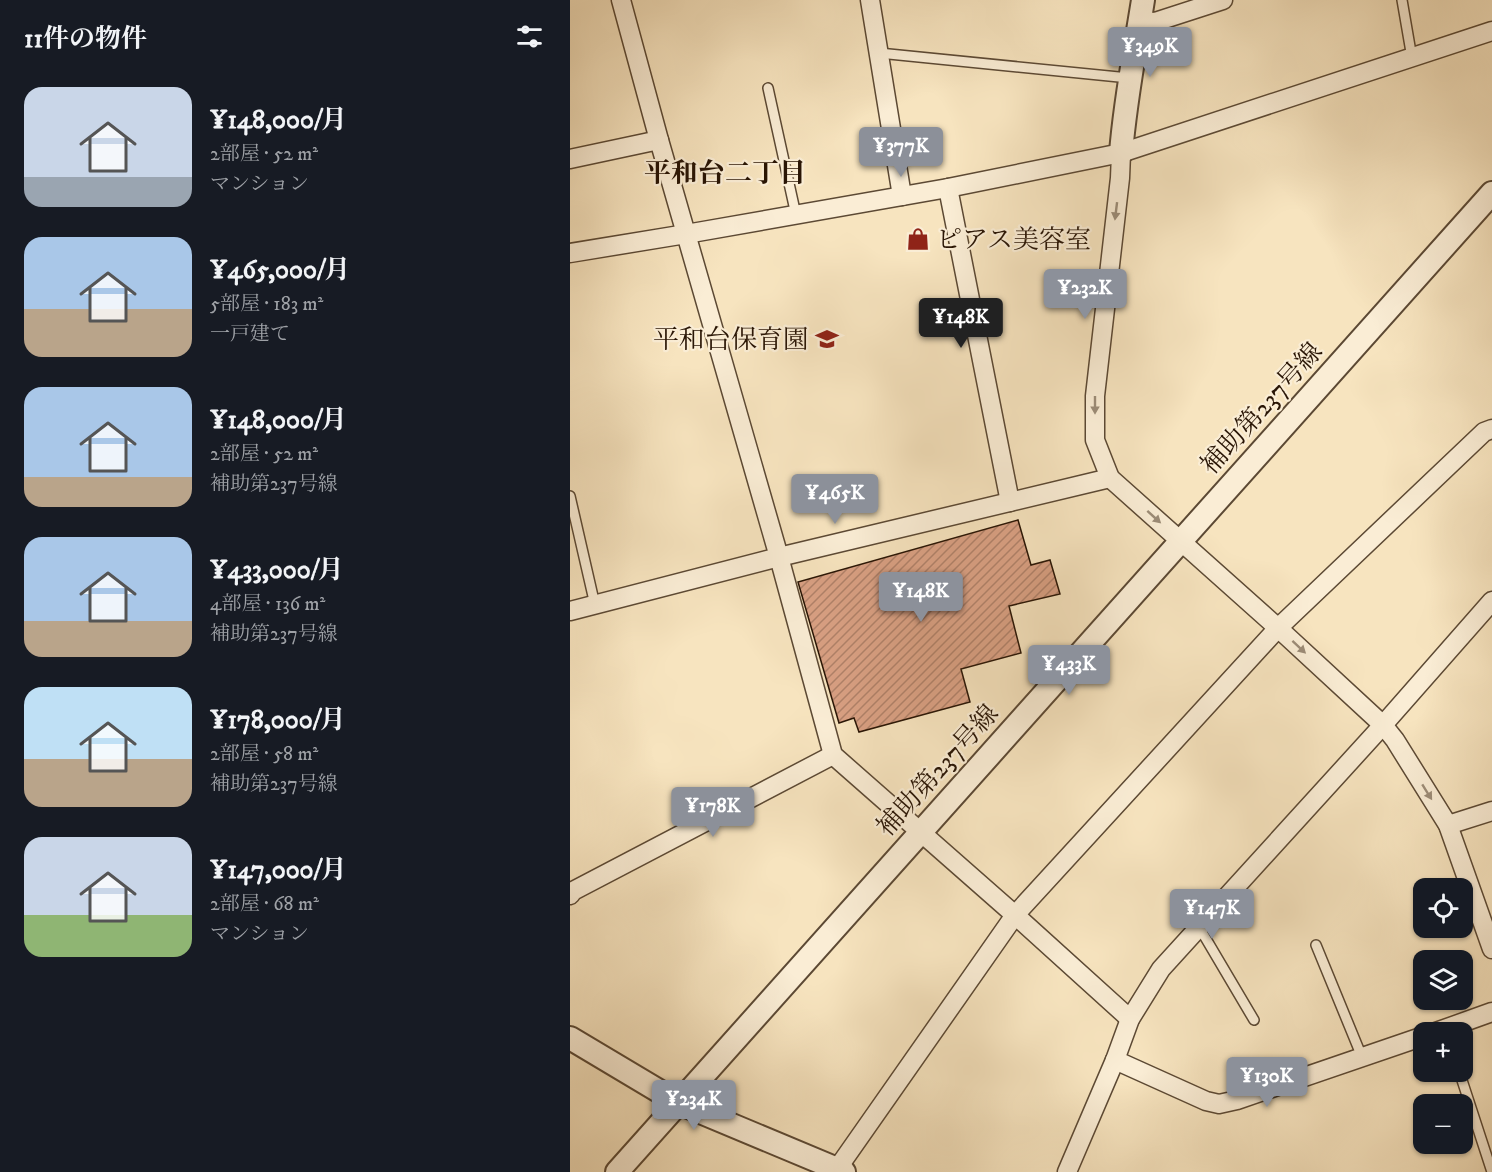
<!DOCTYPE html>
<html lang="ja">
<meta charset="utf-8">
<style>
body{margin:0;font-family:"IM FELL DW Pica","Noto Serif JP",serif;background:#242831;color:#f1f3f6;height:100vh;display:flex;flex-direction:column;font-size:22px;white-space:nowrap}
*{box-sizing:border-box;margin:0}
p{font-size:20px;color:#9ea1a6}
.icon{flex:none;width:33px;height:33px;fill:none;stroke:currentColor;stroke-width:2;stroke-linecap:round;stroke-linejoin:round}
.map{position:relative;flex:1;overflow:hidden}
.drawer{display:flex;flex-direction:column;background:#171b24;width:570px}
.drawer>*{flex:none}
.controls{position:absolute;left:843px;top:878px;display:grid;gap:12px}
.controls a{display:grid;place-items:center;width:60px;height:60px;border-radius:12px;background:#171b24;box-shadow:0 2px 4px #0004;font-size:30px}
.price{position:absolute;translate:-50% -51px;padding:0 14px;border-radius:6px;background:#8c9099;color:#fff;font-size:20px;line-height:39px;filter:drop-shadow(0 2px 3px #0008)}
.price::after{content:'';position:absolute;left:50%;top:36px;width:18px;height:14px;margin-left:-9px;background:inherit;clip-path:polygon(0 0,100% 0,50% 100%)}
.price.selected{background:#222;color:#fff}
ul{padding:0;list-style:none}
li{display:flex;align-items:center;gap:18px;height:150px;padding:0 24px}
li span{display:grid;place-items:center;flex:none;width:168px;height:120px;border-radius:18px;color:#555}
li>.icon{margin-inline-start:auto}
span .icon{width:72px;height:72px;fill:#fffc;stroke-width:1}
li b{font-size:26px}
h2{display:flex;justify-content:space-between;align-items:center;height:72px;padding:0 24px;font-size:26px}
main{display:flex;flex:1;min-height:0}
.map>svg:first-child{display:block}
</style>
<main>
<section class="drawer">
<h2>11件の物件<svg class="icon" aria-label="filters" viewBox="0 0 24 24"><path d="M4 7h16M4 17h16"/><circle cx="9" cy="7" r="2"/><circle cx="15" cy="17" r="2"/></svg></h2>
<ul>
<li><span style="background:linear-gradient(#c9d6e8 75%,#9aa5b1 0)"><svg class="icon" aria-label="home" viewBox="0 0 24 24"><path d="M3 11l9-7 9 7M6 9v11h12V9"/></svg></span><div><b>¥148,000/月</b><p>2部屋 · 52 m²</p><p>マンション</p></div></li>
<li><span style="background:linear-gradient(#a9c7e8 60%,#b9a48a 0)"><svg class="icon" aria-label="home" viewBox="0 0 24 24"><path d="M3 11l9-7 9 7M6 9v11h12V9"/></svg></span><div><b>¥465,000/月</b><p>5部屋 · 183 m²</p><p>一戸建て</p></div></li>
<li><span style="background:linear-gradient(#a9c7e8 75%,#b9a48a 0)"><svg class="icon" aria-label="home" viewBox="0 0 24 24"><path d="M3 11l9-7 9 7M6 9v11h12V9"/></svg></span><div><b>¥148,000/月</b><p>2部屋 · 52 m²</p><p>補助第237号線</p></div></li>
<li><span style="background:linear-gradient(#a9c7e8 70%,#b9a48a 0)"><svg class="icon" aria-label="home" viewBox="0 0 24 24"><path d="M3 11l9-7 9 7M6 9v11h12V9"/></svg></span><div><b>¥433,000/月</b><p>4部屋 · 136 m²</p><p>補助第237号線</p></div></li>
<li><span style="background:linear-gradient(#bfe0f5 60%,#b9a48a 0)"><svg class="icon" aria-label="home" viewBox="0 0 24 24"><path d="M3 11l9-7 9 7M6 9v11h12V9"/></svg></span><div><b>¥178,000/月</b><p>2部屋 · 58 m²</p><p>補助第237号線</p></div></li>
<li><span style="background:linear-gradient(#c9d6e8 65%,#8fb573 0)"><svg class="icon" aria-label="home" viewBox="0 0 24 24"><path d="M3 11l9-7 9 7M6 9v11h12V9"/></svg></span><div><b>¥147,000/月</b><p>2部屋 · 68 m²</p><p>マンション</p></div></li>
</ul>
</section>
<div class="map">
<svg width="922" height="1172" viewBox="0 0 922 1172">
<defs>
<pattern id="building-hatch" width="6" height="6" patternUnits="userSpaceOnUse" patternTransform="scale(1.5)"><rect width="6" height="6" fill="#d9a083"/><path d="M-1 1l2-2M0 6l6-6M5 7l2-2" fill="none" stroke="#b08169"/></pattern>
</defs>
<rect width="100%" height="100%" fill="#f7e4bf"/>
<filter id="stains"><feTurbulence type="fractalNoise" baseFrequency=".00333" numOctaves="4"/><feColorMatrix values="0 0 0 0 .2 0 0 0 0 .09 0 0 0 0 .02 0 0 0 .5 -.17"/></filter>
<radialGradient id="worn" r=".72"><stop offset=".6" stop-color="#630" stop-opacity="0"/><stop offset="1" stop-color="#630" stop-opacity=".3"/></radialGradient>
<path fill="url(#building-hatch)" stroke="#291505" stroke-width="1.5" d="M448 520 461 565 480 560 490 594 439 606 451 653 391 669 400 702 289 732 284 718 269 723 228 582Z"/>
<g fill="none" stroke-linecap="round" stroke-linejoin="round">
<g stroke="#5c4934" stroke-width="12">
<g id="service">
<path d="M832 0 842 58"/>
<path d="M309 53 559 78"/>
<path d="M198 88 226 215"/>
<path d="M0 496 25 605"/>
<path d="M629 927 684 1020"/>
<path d="M746 945 792 1057"/>
<path d="M889 1071 922 1172"/>
</g>
</g>
<g stroke="#5c4934" stroke-width="21">
<g id="minor">
<path d="M51 0 89 140 209 557 263 755 445 915 560 1019"/>
<path d="M300 0 332 196"/>
<path d="M570 21 585 22 653 0"/>
<path d="M551 153 550 178 525 396V440L540 478 708 628 813 725 825 740 878 825 922 949"/>
<path d="M0 159 89 140"/>
<path d="M378 188 440 502"/>
<path d="M0 253 116 234 378 188 551 153 922 31"/>
<path d="M0 611 209 557 540 478"/>
<path d="M878 825 922 811"/>
<path d="M0 895 3 891 263 755"/>
<path d="M866 1032 922 1012"/>
<path d="M545 1060 636 1101 649 1104 667 1100 854 1036"/>
<path d="M265 1172 445 915 708 628 914 432 922 429"/>
<path d="M497 1172 545 1060 560 1019 591 969 813 725 922 601"/>
</g>
</g>
<g stroke="#5c4934" stroke-width="26">
<g id="tertiary">
<path d="M551 153C555 101 565 51 573 0"/>
<path d="M0 1038 109 1103 274 1172"/>
<path d="M47 1172 922 193"/>
</g>
</g>
<use href="#service" stroke="#faedd5" stroke-width="9"/>
<use href="#minor" stroke="#faedd5" stroke-width="18"/>
<use href="#tertiary" stroke="#faedd5" stroke-width="22"/>
</g>
<defs><path id="oneway-solid" d="M-6-.8H1V-3.2L6.5 0L1 3.2V.8H-6Z" transform="scale(1.5)"/></defs>
<g fill="#9c8c77">
<use href="#oneway-solid" transform="translate(546 211) rotate(97)"/>
<use href="#oneway-solid" transform="translate(525 405) rotate(90)"/>
<use href="#oneway-solid" transform="translate(584 517) rotate(42)"/>
<use href="#oneway-solid" transform="translate(729 647) rotate(43)"/>
<use href="#oneway-solid" transform="translate(857 792) rotate(58)"/>
</g>
<defs>
<g id="shop-bare" transform="scale(1.8)"><path d="M-5-2.5h2.3a2.7 3.5 0 0 1 5.4 0H5L5.5 6h-11ZM-1.5-2.5h3a1.5 2.3 0 0 0-3 0Z" fill="#8f2418" stroke="#faedd5" stroke-width="2.5" paint-order="stroke"/></g>
<g id="school-bare" transform="scale(1.8)"><path d="M0-5L7-2L0 1L-7-2ZM-4 1L0 2.5L4 1V4Q0 6-4 4Z" fill="#8f2418" stroke="#faedd5" stroke-width="2.5" paint-order="stroke"/></g>
</defs>
<g fill-rule="evenodd">
<use href="#shop-bare" x="348" y="239"/>
<use href="#school-bare" x="257" y="339"/>
</g>
<g text-anchor="middle" stroke-width="4.5" stroke-linejoin="round" paint-order="stroke">
<g font-size="26" fill="#291505" stroke="#faedd5" text-anchor="start">
<text x="366" y="248">ピアス美容室</text>
<text x="239" y="348" text-anchor="end">平和台保育園</text>
</g>
<g font-size="26" fill="#291505" stroke="#faedd5">
<text transform="translate(691 408) rotate(-48)" y="9">補助第237号線</text>
<text transform="translate(367 770) rotate(-48)" y="9">補助第237号線</text>
</g>
<g font-size="27" font-weight="bold" fill="#291505" stroke="#faedd5">
<text x="155" y="182">平和台二丁目</text>
</g>
</g>
<rect width="100%" height="100%" filter="url(#stains)"/>
<rect width="100%" height="100%" fill="url(#worn)"/>
</svg>
<div class="controls">
<a><svg class="icon" aria-label="locate" viewBox="0 0 24 24"><circle cx="12" cy="12" r="6"/><path d="M12 2v4M12 18v4M2 12h4M18 12h4"/></svg></a>
<a><svg class="icon" aria-label="layers" viewBox="0 0 24 24"><path d="M12 4l9 5-9 5-9-5zM3 14l9 5 9-5"/></svg></a>
<a>+</a>
<a>−</a>
</div>
<b class="price" style="left:580px;top:78px">¥349K</b>
<b class="price" style="left:331px;top:178px">¥377K</b>
<b class="price" style="left:515px;top:320px">¥232K</b>
<b class="price selected" style="left:391px;top:349px">¥148K</b>
<b class="price" style="left:265px;top:525px">¥465K</b>
<b class="price" style="left:351px;top:623px">¥148K</b>
<b class="price" style="left:499px;top:696px">¥433K</b>
<b class="price" style="left:143px;top:838px">¥178K</b>
<b class="price" style="left:642px;top:940px">¥147K</b>
<b class="price" style="left:697px;top:1108px">¥130K</b>
<b class="price" style="left:124px;top:1131px">¥234K</b>
</div>
</main>
